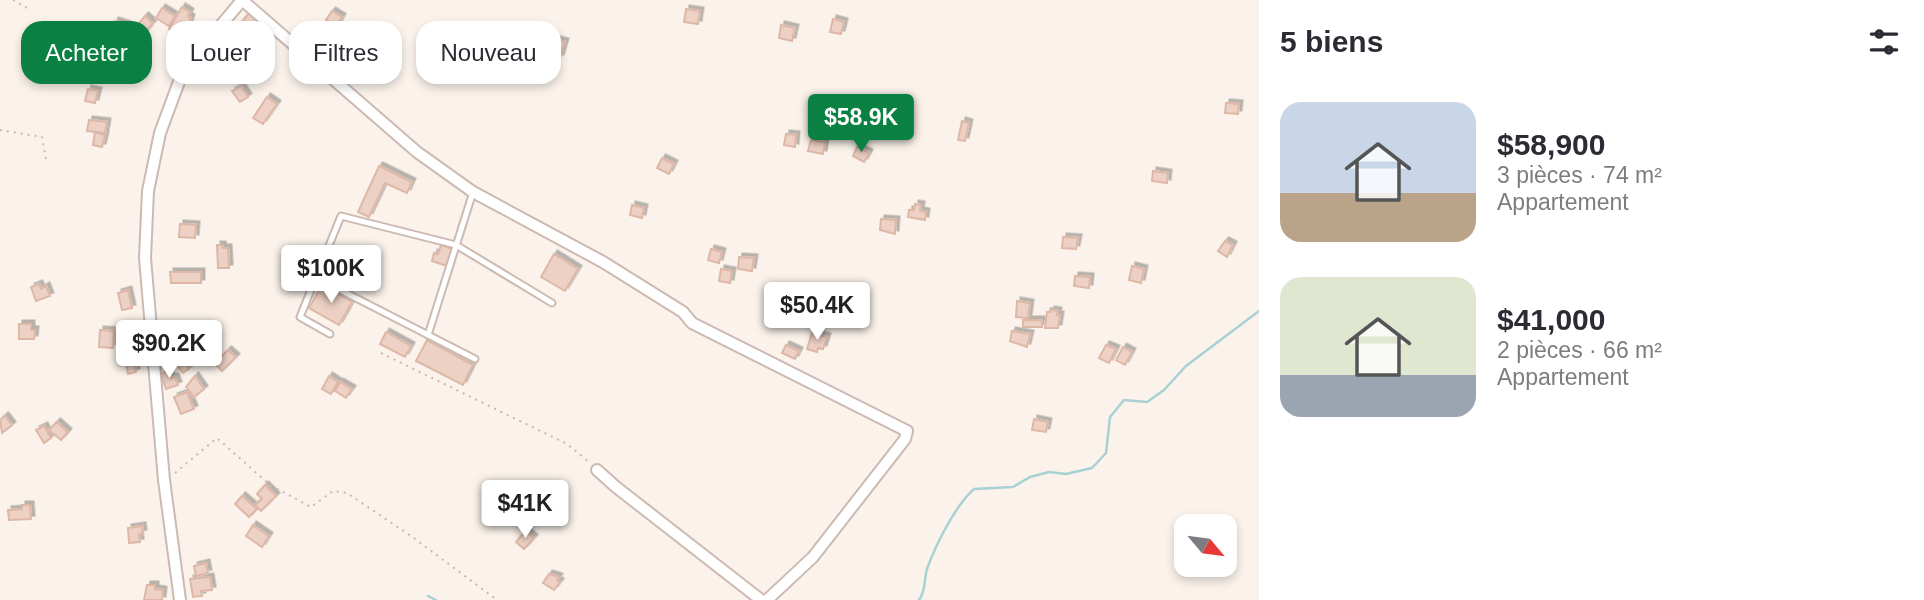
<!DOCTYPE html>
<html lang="fr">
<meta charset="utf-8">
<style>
body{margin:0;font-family:Helvetica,sans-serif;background:#f2f2f3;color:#2b2b33;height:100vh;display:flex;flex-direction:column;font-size:26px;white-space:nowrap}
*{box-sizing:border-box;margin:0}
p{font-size:23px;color:#7c7c81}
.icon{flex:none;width:38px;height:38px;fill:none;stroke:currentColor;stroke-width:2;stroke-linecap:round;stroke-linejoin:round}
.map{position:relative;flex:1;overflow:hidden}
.sheet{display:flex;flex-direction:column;background:#fff;width:665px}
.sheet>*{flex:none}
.top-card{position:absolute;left:21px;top:21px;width:665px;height:63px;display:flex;gap:14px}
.needle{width:46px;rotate:119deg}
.tools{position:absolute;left:1174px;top:514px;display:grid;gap:14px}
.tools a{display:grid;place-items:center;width:63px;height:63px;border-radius:14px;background:#fff;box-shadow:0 4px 10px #0003;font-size:35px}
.price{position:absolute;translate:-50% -60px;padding:0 16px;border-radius:7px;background:#fff;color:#222;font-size:23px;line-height:46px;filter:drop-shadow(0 2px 4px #0008)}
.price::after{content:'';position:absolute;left:50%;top:42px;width:21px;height:16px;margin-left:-10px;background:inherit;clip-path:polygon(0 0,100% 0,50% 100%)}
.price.active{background:#0b8043;color:#fff}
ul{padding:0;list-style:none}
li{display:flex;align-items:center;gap:21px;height:175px;padding:0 21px}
li span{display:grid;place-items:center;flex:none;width:196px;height:140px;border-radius:21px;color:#555}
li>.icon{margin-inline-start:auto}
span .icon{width:84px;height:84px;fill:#fffc;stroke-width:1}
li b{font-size:30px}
h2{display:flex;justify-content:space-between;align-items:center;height:84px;padding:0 21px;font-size:30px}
.pill{padding:0 24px;border-radius:21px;background:#fff;box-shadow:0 4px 10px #0003;font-size:24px;line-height:63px}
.pill.active{background:#0b8043;color:#fff}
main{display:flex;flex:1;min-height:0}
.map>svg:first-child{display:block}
</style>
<main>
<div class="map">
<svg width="1259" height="600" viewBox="0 0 1259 600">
<defs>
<filter id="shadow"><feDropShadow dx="3.5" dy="-3.5" stdDeviation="0" flood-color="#0004"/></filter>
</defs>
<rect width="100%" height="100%" fill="#fbf3eb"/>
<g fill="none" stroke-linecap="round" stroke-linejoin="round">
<g stroke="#a8d1d3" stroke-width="2.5">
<path d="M428 596 436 600"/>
<path d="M919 600C926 591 924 579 927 569 936 544 955 506 974 489L1013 487 1030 477 1049 472 1066 474 1092 468 1106 453 1110 417 1124 400 1147 402 1164 390 1186 366 1259 311"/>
</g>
</g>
<g fill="#edd1c5" stroke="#deb7a7" stroke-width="2" filter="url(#shadow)">
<path d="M182 7 190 12 188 16 191 18 186 32 182 30 179 34 169 29Z"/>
<path d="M162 8 175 16 169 26 156 18Z"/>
<path d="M686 9 700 11 698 24 684 22Z"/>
<path d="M332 11 342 17 337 26 326 20Z"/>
<path d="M249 13 265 27 257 35 247 26 245 29 240 24Z"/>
<path d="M145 16 153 23 145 33 137 26Z"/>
<path d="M833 19 844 22 841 34 830 32Z"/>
<path d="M115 21 127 25 121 44 108 41Z"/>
<path d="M781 25 795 28 792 41 779 38Z"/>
<path d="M54 33 59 34 54 52 39 47 43 34 53 36Z"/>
<path d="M557 40 565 42 560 58 548 54 550 47 555 48Z"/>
<path d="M226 59 234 65 227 74 218 68Z"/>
<path d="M518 67 530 70 528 80 516 77Z"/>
<path d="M241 86 248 97 240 102 232 91Z"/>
<path d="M88 89 98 91 95 103 85 101Z"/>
<path d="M267 97 277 104 263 124 253 118Z"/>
<path d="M1226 103 1239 104 1238 114 1225 113Z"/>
<path d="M89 120 107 122 105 133 87 131Z"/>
<path d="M962 121 969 123 965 141 958 140Z"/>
<path d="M95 132 105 135 102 147 93 145Z"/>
<path d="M786 134 796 135 795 147 784 145Z"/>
<path d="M811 140 825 142 823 154 808 151Z"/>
<path d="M857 147 869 153 864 162 853 156Z"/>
<path d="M662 158 674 164 669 174 657 168Z"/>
<path d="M379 166 412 182 407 193 385 183 369 217 358 212Z"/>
<path d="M1153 171 1168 173 1167 183 1152 181Z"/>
<path d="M915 204 921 205 920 211 926 212 925 220 908 217 909 210H914Z"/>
<path d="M632 205 644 208 642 218 630 215Z"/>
<path d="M881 219 896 220 895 234 880 230Z"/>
<path d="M180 224 196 225 195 238 179 237Z"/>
<path d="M1063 237 1078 238 1076 249 1062 248Z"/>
<path d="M1225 241 1233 245 1227 257 1218 251Z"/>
<path d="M217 245H222L223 248H228L229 268H218Z"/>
<path d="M441 245 453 249 447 266 432 261 434 253 438 254Z"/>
<path d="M711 249 722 252 719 263 708 260Z"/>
<path d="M554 254 578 269 565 291 541 277Z"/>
<path d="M739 257 754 258 752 271 738 269Z"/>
<path d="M1132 266 1144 269 1141 283 1129 280Z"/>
<path d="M721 269 732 271 730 283 719 281Z"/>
<path d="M170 272H201V283H171Z"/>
<path d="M1075 276 1090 277 1089 288 1074 286Z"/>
<path d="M39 284 41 289 46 286 50 296 36 301 31 287Z"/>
<path d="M322 285 352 302 339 325 309 308Z"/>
<path d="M128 290 132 308 122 310 118 293Z"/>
<path d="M1017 301 1030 303 1028 318 1016 317Z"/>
<path d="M1051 310 1058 311 1057 315H1060L1058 328H1045L1047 312H1050Z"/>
<rect x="1023" y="320" width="19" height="7"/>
<path d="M19 324H31V330H35L34 339H19Z"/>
<path d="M100 330 114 331 113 348 99 347Z"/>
<path d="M1012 331 1030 334 1027 347 1010 341Z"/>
<path d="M386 332 411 346 405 357 380 344Z"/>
<path d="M812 333 827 337 823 349 818 348 817 352 807 349Z"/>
<path d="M427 340 473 365 463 385 416 361Z"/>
<path d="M786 345 799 351 795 359 782 353Z"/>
<path d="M1106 345 1116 349 1109 363 1099 358Z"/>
<path d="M1123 347 1132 352 1125 365 1116 360Z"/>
<path d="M228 350 236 357 222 371 215 364Z"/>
<path d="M179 353 189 369 183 373 177 365 174 367 169 360Z"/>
<path d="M133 354 136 372 128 374 125 355Z"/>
<path d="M168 371 171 378 175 377 178 385 166 389 161 374Z"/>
<path d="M195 376 204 389 194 397 186 387Z"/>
<path d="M329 376 338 382 331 394 322 389Z"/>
<path d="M340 382 352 389 346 398 335 391Z"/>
<path d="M187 392 194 409 181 414 174 397Z"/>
<path d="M5 416 12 425 2 433 0 420Z"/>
<path d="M1034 419 1048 422 1046 432 1032 430Z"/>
<path d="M57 422 68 432 61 440 49 430Z"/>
<path d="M44 426 51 438 44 443 36 430Z"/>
<path d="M265 485 276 496 261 511 255 505 262 499 257 494Z"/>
<path d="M242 496 257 509 249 517 235 504Z"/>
<path d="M22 505H30L31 519 9 520 8 510 22 509Z"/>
<path d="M253 525 269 536 262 547 246 536Z"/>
<path d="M142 526 143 533 139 534 140 542 129 543 128 528Z"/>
<path d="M526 531 534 538 524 549 516 542Z"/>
<path d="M206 563 208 573 196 576 194 566Z"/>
<path d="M549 574 559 577 557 580 560 582 554 590 543 583Z"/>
<path d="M210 577 212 590 201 591 202 596 193 597 190 579Z"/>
<path d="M147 585H155V589L163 590 162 600H144Z"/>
</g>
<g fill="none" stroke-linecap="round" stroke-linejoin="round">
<g stroke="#ccbab2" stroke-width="9">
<g id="lane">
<path d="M315 277 475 359"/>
<path d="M330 334 300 317 341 216 456 245 552 303"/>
<path d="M428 335 473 192"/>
</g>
</g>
<g stroke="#ccbab2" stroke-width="14">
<g id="street">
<path d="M242 0 417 152 473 192 603 262 683 312 692 323 907 431 905 439 813 557 767 600"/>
<path d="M597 470 616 487 761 600"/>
<path d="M180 600 164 480 145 258 148 191 160 133 183 71 242 0"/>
</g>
</g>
<g stroke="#d2b4a8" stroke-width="2" stroke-dasharray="2 5" stroke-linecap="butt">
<path d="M13 0 29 9"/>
<path d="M0 130 42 137 46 160"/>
<path d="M381 353 567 444 589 462"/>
<path d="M175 473 217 438 270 485 311 507 333 491 347 493 411 536 497 600"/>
</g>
<use href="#lane" stroke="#fff" stroke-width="5"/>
<use href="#street" stroke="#fff" stroke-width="10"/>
</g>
</svg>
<div class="tools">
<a><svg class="needle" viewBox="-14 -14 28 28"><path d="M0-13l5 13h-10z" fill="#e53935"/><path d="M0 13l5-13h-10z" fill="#7c7c81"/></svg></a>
</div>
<b class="price active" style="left:861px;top:154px">$58.9K</b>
<b class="price" style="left:331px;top:305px">$100K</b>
<b class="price" style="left:817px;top:342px">$50.4K</b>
<b class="price" style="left:169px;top:380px">$90.2K</b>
<b class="price" style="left:525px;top:540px">$41K</b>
<div class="top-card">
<a class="pill active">Acheter</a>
<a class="pill">Louer</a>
<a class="pill">Filtres</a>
<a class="pill">Nouveau</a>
</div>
</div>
<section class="sheet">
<h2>5 biens<svg class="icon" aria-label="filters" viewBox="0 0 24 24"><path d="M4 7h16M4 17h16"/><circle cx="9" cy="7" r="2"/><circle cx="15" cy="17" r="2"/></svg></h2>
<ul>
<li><span style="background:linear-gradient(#c9d6e8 65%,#b9a48a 0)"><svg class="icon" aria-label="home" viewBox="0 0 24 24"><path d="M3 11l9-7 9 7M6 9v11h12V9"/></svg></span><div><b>$58,900</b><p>3 pièces · 74 m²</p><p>Appartement</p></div></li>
<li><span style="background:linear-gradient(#dfe7d0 70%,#9aa5b1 0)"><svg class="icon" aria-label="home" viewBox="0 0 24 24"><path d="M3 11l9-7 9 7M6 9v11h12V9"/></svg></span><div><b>$41,000</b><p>2 pièces · 66 m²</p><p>Appartement</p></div></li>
</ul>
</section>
</main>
